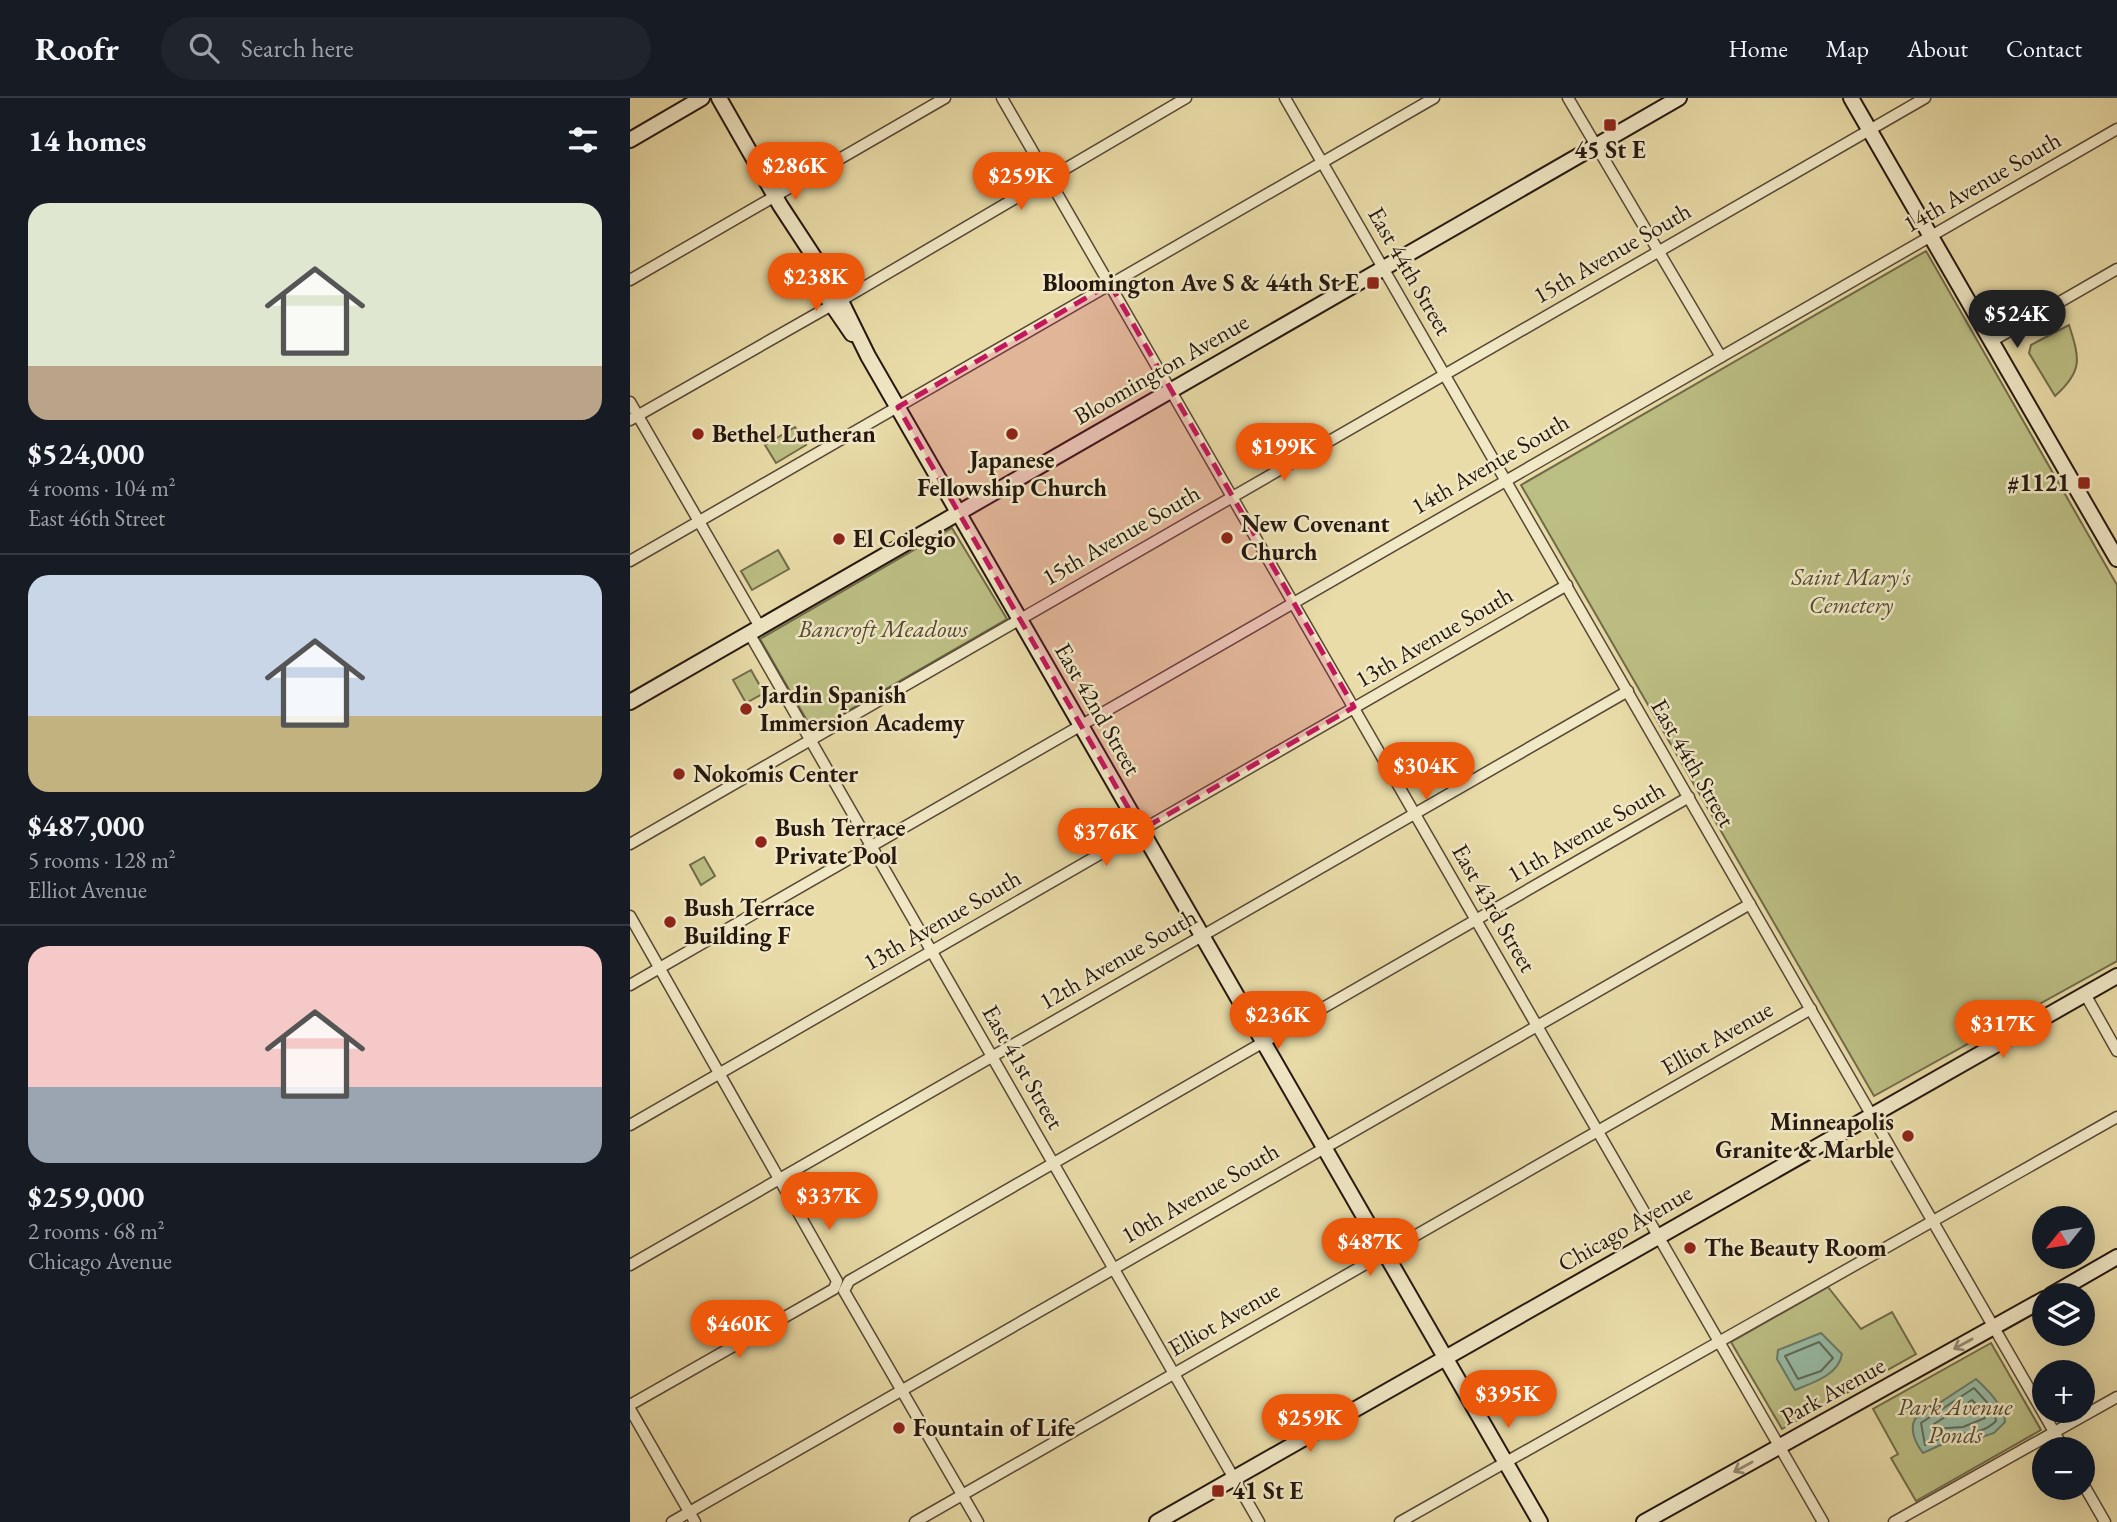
<!DOCTYPE html>
<meta charset="utf-8">
<style>
body{margin:0;font-family:"EB Garamond",serif;background:#20242c;color:#f1f3f6;height:100vh;display:flex;flex-direction:column;font-size:26px;white-space:nowrap}
*{box-sizing:border-box;margin:0}
p{font-size:23px;color:#9ea1a6}
.icon{flex:none;width:38px;height:38px;fill:none;stroke:currentColor;stroke-width:2;stroke-linecap:round;stroke-linejoin:round}
.map{position:relative;flex:1;overflow:hidden}
.panel{display:flex;flex-direction:column;background:#171b24;width:630px}
.panel>*{flex:none}
.needle{width:46px;rotate:240deg}
.controls{position:absolute;left:1402px;top:1108px;display:grid;gap:14px}
.controls a{display:grid;place-items:center;width:63px;height:63px;border-radius:50%;background:#171b24;box-shadow:0 7px 28px #0002;font-size:35px}
.price{position:absolute;translate:-50% -60px;padding:0 16px;border-radius:24px;background:#ea580c;color:#fff;font-size:23px;line-height:46px;filter:drop-shadow(0 2px 4px #0008)}
.price::after{content:'';position:absolute;left:50%;top:42px;width:21px;height:16px;margin-left:-10px;background:inherit;clip-path:polygon(0 0,100% 0,50% 100%)}
.price.selected{background:#222;color:#fff}
ul{padding:0;list-style:none}
li{display:grid;align-content:center;gap:14px;height:371px;padding:0 28px}
li+li{border-top:2px solid #363941}
li span{display:grid;place-items:center;height:217px;border-radius:21px;color:#555}
li>.icon{margin-inline-start:auto}
span .icon{width:126px;height:126px;fill:#fffc;stroke-width:1}
li b{font-size:30px}
h2{display:flex;justify-content:space-between;align-items:center;height:84px;padding:0 28px;font-size:30px}
header{display:flex;align-items:center;gap:42px;box-sizing:border-box;height:98px;padding:0 35px;background:#171b24;border-bottom:2px solid #363941}
header strong{font-size:33px}
nav{display:flex;gap:38px;margin-inline-start:auto;font-size:24px}
.search{width:490px;height:63px;background:#20242c;display:flex;align-items:center;gap:18px;box-sizing:border-box;padding:0 24px;border-radius:38px;color:#9ea1a6;font-size:26px}
main{display:flex;flex:1;min-height:0}
.map>svg:first-child{display:block}
</style>
<header>
<strong>Roofr</strong>
<div class="search"><svg class="icon" aria-label="search" viewBox="0 0 24 24"><circle cx="10" cy="10" r="6"/><path d="M15 15l6 6"/></svg>Search here</div>
<nav><a>Home</a><a>Map</a><a>About</a><a>Contact</a></nav>
</header>
<main>
<section class="panel">
<h2>14 homes<svg class="icon" aria-label="filters" viewBox="0 0 24 24"><path d="M4 7h16M4 17h16"/><circle cx="9" cy="7" r="2"/><circle cx="15" cy="17" r="2"/></svg></h2>
<ul>
<li><span style="background:linear-gradient(#dfe7d0 75%,#b9a48a 0)"><svg class="icon" aria-label="home" viewBox="0 0 24 24"><path d="M3 11l9-7 9 7M6 9v11h12V9"/></svg></span><div><b>$524,000</b><p>4 rooms · 104 m²</p><p>East 46th Street</p></div></li>
<li><span style="background:linear-gradient(#c9d6e8 65%,#c2b280 0)"><svg class="icon" aria-label="home" viewBox="0 0 24 24"><path d="M3 11l9-7 9 7M6 9v11h12V9"/></svg></span><div><b>$487,000</b><p>5 rooms · 128 m²</p><p>Elliot Avenue</p></div></li>
<li><span style="background:linear-gradient(#f6c9c9 65%,#9aa5b1 0)"><svg class="icon" aria-label="home" viewBox="0 0 24 24"><path d="M3 11l9-7 9 7M6 9v11h12V9"/></svg></span><div><b>$259,000</b><p>2 rooms · 68 m²</p><p>Chicago Avenue</p></div></li>
</ul>
</section>
<div class="map">
<svg width="1487" height="1424" viewBox="0 0 1487 1424">
<rect width="100%" height="100%" fill="#e9dca8"/>
<filter id="stains"><feTurbulence type="fractalNoise" baseFrequency=".00286" numOctaves="4"/><feColorMatrix values="0 0 0 0 .2 0 0 0 0 .09 0 0 0 0 .02 0 0 0 .5 -.17"/></filter>
<radialGradient id="worn" r=".72"><stop offset=".6" stop-color="#630" stop-opacity="0"/><stop offset="1" stop-color="#630" stop-opacity=".3"/></radialGradient>
<g fill="#bcbf84" stroke="#706b4a" stroke-width="2">
<path d="M1296 153 1487 487V863L1244 998 891 387Z"/>
<path d="M1439 227C1450 261 1453 273 1425 298L1399 255 1401 247Z"/>
<path d="M165 329 176 347 146 365 135 347Z"/>
<path d="M322 430 377 521 183 633 130 541Z"/>
<path d="M148 452 159 471 122 492 111 473Z"/>
<path d="M121 572 134 595 116 605 103 582Z"/>
<path d="M74 759 85 778 71 787 60 767Z"/>
<path d="M1198 1189 1231 1231 1262 1214 1286 1256 1152 1331 1101 1244Z"/>
<path d="M1361 1245 1411 1332 1286 1403 1261 1360 1268 1356 1243 1311Z"/>
</g>
<g fill="#97bca6" stroke="#697a6a" stroke-width="2">
<path d="M1191 1235 1212 1256C1209 1277 1182 1285 1165 1292L1147 1261 1148 1252Z"/>
<path d="M1346 1281C1357 1291 1375 1309 1375 1324L1364 1335 1337 1344 1315 1345 1293 1355C1286 1346 1279 1332 1285 1321Z"/>
</g>
<g fill="none" stroke-linecap="round" stroke-linejoin="round">
<g stroke="#5e6a5a" stroke-width="2">
<path d="M1189 1244 1203 1260 1191 1273 1168 1281 1155 1258Z"/>
<path d="M1344 1290 1363 1311 1366 1323C1349 1340 1327 1333 1311 1340 1305 1342 1302 1346 1295 1347L1291 1325Z"/>
<path d="M1342 1302 1356 1316 1355 1320 1333 1329 1303 1331 1304 1326Z"/>
</g>
<g stroke="#564835" stroke-width="13">
<g id="street">
<path d="M372 0 1193 1424"/>
<path d="M655 0 1434 1351"/>
<path d="M938 0 1091 259"/>
<path d="M0 182 315 0"/>
<path d="M212 202 556 0"/>
<path d="M1362 243 1487 171"/>
<path d="M0 304 130 529"/>
<path d="M0 322 202 207"/>
<path d="M0 463 804 0"/>
<path d="M119 535 629 1424"/>
<path d="M0 746 1295 0"/>
<path d="M0 818 207 1183 204 1191 0 1307"/>
<path d="M0 887 1487 31"/>
<path d="M1455 896 1487 953"/>
<path d="M0 1027 937 487"/>
<path d="M0 1167 998 593"/>
<path d="M0 1311 65 1424"/>
<path d="M1452 1384 1475 1424"/>
<path d="M42 1424 1120 806"/>
<path d="M285 1424 1181 911"/>
<path d="M348 1424 214 1193 219 1183 1059 699"/>
<path d="M770 1424 1487 1019"/>
<path d="M1264 1424 1487 1299"/>
</g>
</g>
<g stroke="#25170f" stroke-width="18">
<g id="secondary">
<path d="M89 0 150 107 205 191 238 258 910 1424"/>
<path d="M1221 0 1487 461"/>
<path d="M0 42 72 0"/>
<path d="M186 175 196 198 222 236"/>
<path d="M0 604 1049 0"/>
<path d="M1421 1197 1487 1159"/>
<path d="M527 1424 1487 878"/>
<path d="M1014 1424 1414 1201"/>
</g>
</g>
<use href="#street" stroke="#f1e8c6" stroke-width="10"/>
<use href="#secondary" stroke="#f1e8c6" stroke-width="14"/>
</g>
<defs><path id="oneway-shaft" d="M-6 0H5M1.5-3L5.5 0L1.5 3" fill="none" stroke-width="1.6" stroke-linecap="round" stroke-linejoin="round" transform="scale(1.75)"/></defs>
<g stroke="#958a74">
<use href="#oneway-shaft" transform="translate(1333 1246) rotate(151)"/>
<use href="#oneway-shaft" transform="translate(1113 1369) rotate(151)"/>
</g>
<path fill="#c2185b" fill-opacity="0.2" stroke="#c2185b" stroke-width="5" stroke-dasharray="14 9" stroke-linejoin="round" d="M480 186 724 609 511 732 268 309Z"/>
<g fill="#8f2418" stroke="#f1e8c6" stroke-width="2.5">
<rect x="973" y="20" width="14" height="14" rx="3.5"/>
<rect x="736" y="178" width="14" height="14" rx="3.5"/>
<circle cx="68" cy="336" r="7"/>
<circle cx="382" cy="336" r="7"/>
<rect x="1447" y="378" width="14" height="14" rx="3.5"/>
<circle cx="597" cy="440" r="7"/>
<circle cx="209" cy="441" r="7"/>
<circle cx="116" cy="611" r="7"/>
<circle cx="49" cy="676" r="7"/>
<circle cx="131" cy="744" r="7"/>
<circle cx="40" cy="824" r="7"/>
<circle cx="1278" cy="1038" r="7"/>
<circle cx="1060" cy="1150" r="7"/>
<circle cx="269" cy="1330" r="7"/>
<rect x="581" y="1386" width="14" height="14" rx="3.5"/>
</g>
<g text-anchor="middle" stroke-width="5" stroke-linejoin="round" paint-order="stroke">
<g font-size="24" font-weight="bold" fill="#25170f" stroke="#f1e8c6" text-anchor="start">
<text x="980" y="60" text-anchor="middle">45 St E</text>
<text x="729" y="193" text-anchor="end">Bloomington Ave S &amp; 44th St E</text>
<text x="82" y="344">Bethel Lutheran</text>
<text x="382" y="370" text-anchor="middle">Japanese<tspan x="382" dy="28">Fellowship Church</tspan></text>
<text x="1440" y="393" text-anchor="end">#1121</text>
<text x="611" y="434">New Covenant<tspan x="611" dy="28">Church</tspan></text>
<text x="223" y="449">El Colegio</text>
<text x="130" y="605">Jardin Spanish<tspan x="130" dy="28">Immersion Academy</tspan></text>
<text x="63" y="684">Nokomis Center</text>
<text x="145" y="738">Bush Terrace<tspan x="145" dy="28">Private Pool</tspan></text>
<text x="54" y="818">Bush Terrace<tspan x="54" dy="28">Building F</tspan></text>
<text x="1264" y="1032" text-anchor="end">Minneapolis<tspan x="1264" dy="28">Granite &amp; Marble</tspan></text>
<text x="1074" y="1158">The Beauty Room</text>
<text x="283" y="1338">Fountain of Life</text>
<text x="602" y="1401">41 St E</text>
</g>
<g font-size="24" fill="#25170f" stroke="#f1e8c6">
<text transform="translate(1352 84) rotate(-30)" y="8">14th Avenue South</text>
<text transform="translate(982 155) rotate(-30)" y="8">15th Avenue South</text>
<text transform="translate(780 173) rotate(60)" y="8">East 44th Street</text>
<text transform="translate(531 271) rotate(-30)" y="8">Bloomington Avenue</text>
<text transform="translate(860 366) rotate(-30)" y="8">14th Avenue South</text>
<text transform="translate(491 437) rotate(-30)" y="8">15th Avenue South</text>
<text transform="translate(804 539) rotate(-30)" y="8">13th Avenue South</text>
<text transform="translate(468 611) rotate(60)" y="8">East 42nd Street</text>
<text transform="translate(1063 665) rotate(60)" y="8">East 44th Street</text>
<text transform="translate(956 734) rotate(-30)" y="8">11th Avenue South</text>
<text transform="translate(864 810) rotate(60)" y="8">East 43rd Street</text>
<text transform="translate(312 822) rotate(-30)" y="8">13th Avenue South</text>
<text transform="translate(488 861) rotate(-30)" y="8">12th Avenue South</text>
<text transform="translate(1087 940) rotate(-30)" y="8">Elliot Avenue</text>
<text transform="translate(393 969) rotate(60)" y="8">East 41st Street</text>
<text transform="translate(570 1095) rotate(-30)" y="8">10th Avenue South</text>
<text transform="translate(995 1130) rotate(-30)" y="8">Chicago Avenue</text>
<text transform="translate(594 1221) rotate(-30)" y="8">Elliot Avenue</text>
<text transform="translate(1203 1293) rotate(-29)" y="8">Park Avenue</text>
</g>
<g font-size="24" font-style="italic" fill="#524932" stroke="#f1e8c6">
<text x="1221" y="487">Saint Mary's<tspan x="1221" dy="28">Cemetery</tspan></text>
<text x="253" y="539">Bancroft Meadows</text>
<text x="1325" y="1317">Park Avenue<tspan x="1325" dy="28">Ponds</tspan></text>
</g>
</g>
<rect width="100%" height="100%" filter="url(#stains)"/>
<rect width="100%" height="100%" fill="url(#worn)"/>
</svg>
<div class="controls">
<a><svg class="needle" viewBox="-14 -14 28 28"><path d="M0-13l5 13h-10z" fill="#e53935"/><path d="M0 13l5-13h-10z" fill="#9ea1a6"/></svg></a>
<a><svg class="icon" aria-label="layers" viewBox="0 0 24 24"><path d="M12 4l9 5-9 5-9-5zM3 14l9 5 9-5"/></svg></a>
<a>+</a>
<a>−</a>
</div>
<b class="price" style="left:165px;top:104px">$286K</b>
<b class="price" style="left:391px;top:114px">$259K</b>
<b class="price" style="left:186px;top:215px">$238K</b>
<b class="price selected" style="left:1387px;top:252px">$524K</b>
<b class="price" style="left:654px;top:385px">$199K</b>
<b class="price" style="left:796px;top:704px">$304K</b>
<b class="price" style="left:476px;top:770px">$376K</b>
<b class="price" style="left:648px;top:953px">$236K</b>
<b class="price" style="left:1373px;top:962px">$317K</b>
<b class="price" style="left:199px;top:1134px">$337K</b>
<b class="price" style="left:740px;top:1180px">$487K</b>
<b class="price" style="left:109px;top:1262px">$460K</b>
<b class="price" style="left:878px;top:1332px">$395K</b>
<b class="price" style="left:680px;top:1356px">$259K</b>
</div>
</main>
